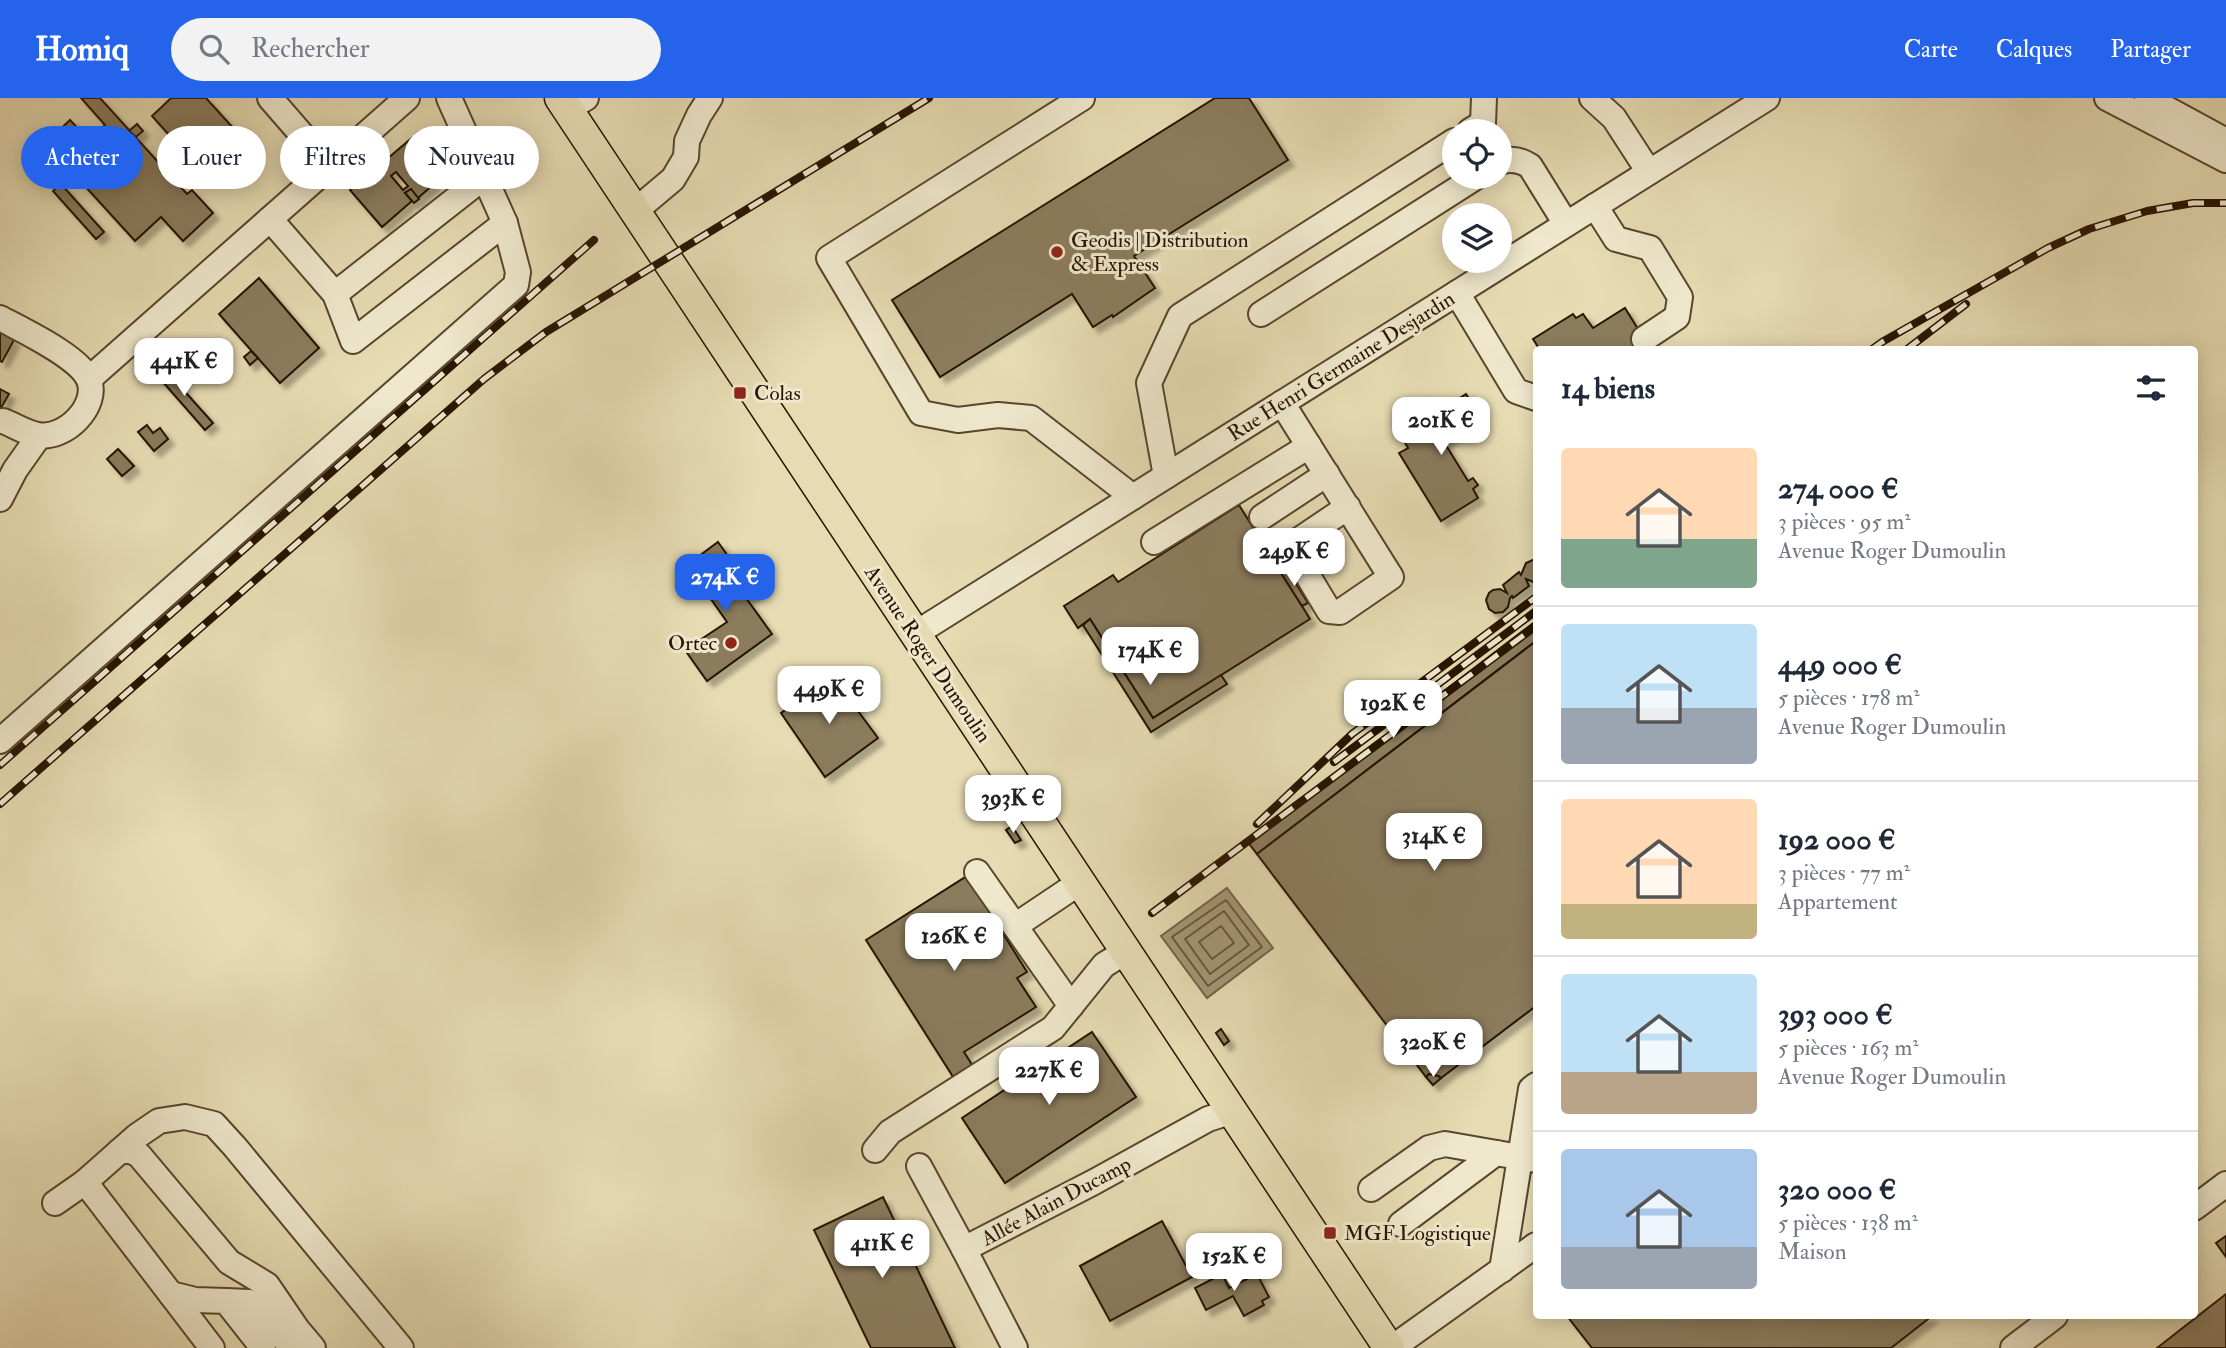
<!DOCTYPE html>
<html lang="fr">
<meta charset="utf-8">
<style>
body{margin:0;font-family:"IM FELL Double Pica",serif;background:#f2f2f3;color:#1f2937;height:100vh;display:flex;flex-direction:column;font-size:26px;white-space:nowrap}
*{box-sizing:border-box;margin:0}
p{font-size:23px;color:#747a83}
.icon{flex:none;width:38px;height:38px;fill:none;stroke:currentColor;stroke-width:2;stroke-linecap:round;stroke-linejoin:round}
.map{position:relative;flex:1;overflow:hidden}
.drawer{position:absolute;left:1533px;top:248px;width:665px;height:973px;display:flex;flex-direction:column;background:#fff;border-radius:7px;box-shadow:0 4px 18px #0003}
.drawer>*{flex:none}
.top-card{position:absolute;left:21px;top:28px;width:665px;height:63px;display:flex;gap:14px}
.controls{position:absolute;left:1442px;top:21px;display:grid;gap:14px}
.controls a{display:grid;place-items:center;width:70px;height:70px;border-radius:50%;background:#fff;box-shadow:0 4px 18px #0003;font-size:35px}
.price{position:absolute;translate:-50% -60px;padding:0 16px;border-radius:14px;background:#fff;color:#222;font-size:23px;line-height:46px;filter:drop-shadow(0 2px 4px #0008)}
.price::after{content:'';position:absolute;left:50%;top:42px;width:21px;height:16px;margin-left:-10px;background:inherit;clip-path:polygon(0 0,100% 0,50% 100%)}
.price.active{background:#2563eb;color:#fff}
ul{padding:0;list-style:none}
li{display:flex;align-items:center;gap:21px;height:175px;padding:0 28px}
li+li{border-top:2px solid #e0e1e3}
li span{display:grid;place-items:center;flex:none;width:196px;height:140px;border-radius:7px;color:#555}
li>.icon{margin-inline-start:auto}
span .icon{width:84px;height:84px;fill:#fffc;stroke-width:1}
li b{font-size:30px}
h2{display:flex;justify-content:space-between;align-items:center;height:84px;padding:0 28px;font-size:30px}
.tag{padding:0 24px;border-radius:32px;background:#fff;box-shadow:0 4px 18px #0003;font-size:24px;line-height:63px}
.tag.active{background:#2563eb;color:#fff}
header{display:flex;align-items:center;gap:42px;box-sizing:border-box;height:98px;padding:0 35px;background:#2563eb;color:#fff}
header strong{font-size:33px}
nav{display:flex;gap:38px;margin-inline-start:auto;font-size:24px}
.search{width:490px;height:63px;background:#f2f2f3;display:flex;align-items:center;gap:18px;box-sizing:border-box;padding:0 24px;border-radius:38px;color:#747a83;font-size:26px}
.map>svg:first-child{display:block}
</style>
<header>
<strong>Homiq</strong>
<div class="search"><svg class="icon" aria-label="search" viewBox="0 0 24 24"><circle cx="10" cy="10" r="6"/><path d="M15 15l6 6"/></svg>Rechercher</div>
<nav><a>Carte</a><a>Calques</a><a>Partager</a></nav>
</header>
<div class="map">
<svg width="2226" height="1250" viewBox="0 0 2226 1250">
<defs>
<filter id="shadow"><feDropShadow dx="6" dy="6" stdDeviation="2" flood-color="#0004"/></filter>
</defs>
<rect width="100%" height="100%" fill="#e6dbb2"/>
<filter id="stains"><feTurbulence type="fractalNoise" baseFrequency=".00286" numOctaves="4"/><feColorMatrix values="0 0 0 0 .2 0 0 0 0 .09 0 0 0 0 .02 0 0 0 .5 -.17"/></filter>
<radialGradient id="worn" r=".72"><stop offset=".6" stop-color="#630" stop-opacity="0"/><stop offset="1" stop-color="#630" stop-opacity=".3"/></radialGradient>
<path fill="#a59776" stroke="#736347" stroke-width="2" d="M1227 790 1273 850 1207 900 1161 838Z"/>
<g fill="none" stroke-linecap="round" stroke-linejoin="round">
<g stroke="#66563c" stroke-width="2">
<path d="M1226 802 1262 849 1208 888 1172 839Z"/>
<path d="M1224 813 1249 847 1210 876 1185 841Z"/>
<path d="M1221 828 1234 845 1212 861 1199 844Z"/>
</g>
</g>
<g fill="#8b7b5d" stroke="#281401" stroke-width="2" fill-rule="evenodd" filter="url(#shadow)">
<path d="M81 0H100L187 96 192 92 213 115 183 143 161 119 135 143 73 75 81 67 54 37 70 22 98 52 107 42 98 33 105 27Z"/>
<path d="M171 0H206L244 42 205 77 152 18Z"/>
<path d="M1215 0H1249L1288 62 1134 158 1155 190 1113 219 1112 217 1093 229 1072 196 940 279 892 202Z"/>
<path d="M137 26 143 33 136 39 129 33Z"/>
<path d="M419 34 430 47 413 61 434 86 418 100 411 91 405 95 412 103 382 129 350 92ZM396 74 408 88 403 92 391 78Z"/>
<path d="M61 86 104 134 96 141 53 93Z"/>
<path d="M411 91 419 101 414 105 405 95Z"/>
<path d="M259 180 319 250 280 285 219 216Z"/>
<path d="M1625 210 1651 252H1540L1533 241 1573 216 1576 220 1583 216 1593 230Z"/>
<path d="M0 234 14 242 2 264 0 263Z"/>
<path d="M251 253 258 260 250 267 244 259Z"/>
<path d="M162 268 213 325 205 332 155 275Z"/>
<path d="M0 291 9 296 0 312Z"/>
<path d="M1466 296 1482 321 1444 344 1468 383 1473 380 1478 387 1473 391 1478 400 1441 423 1399 355 1408 350 1399 334 1420 321 1421 324 1428 319 1425 315 1432 311 1435 315Z"/>
<path d="M147 327 153 335 160 330 168 341 154 353 138 334Z"/>
<path d="M118 351 134 368 122 378 107 361Z"/>
<path d="M1239 407 1310 521 1153 620 1090 521 1078 530 1064 508 1113 477 1118 484Z"/>
<path d="M718 444 755 496 746 500 772 536 707 583 685 552 727 524 687 467Z"/>
<path d="M1535 461H1536V485L1526 481 1529 488 1513 500 1512 498 1510 500 1508 509 1503 514 1495 515 1489 511 1486 502 1489 495 1493 492 1500 491 1507 495 1503 487 1519 474 1521 477 1526 465Z"/>
<path d="M1287 471 1308 505 1302 508 1281 475Z"/>
<path d="M1090 521 1153 620 1221 577 1227 586 1151 634 1083 527Z"/>
<path d="M1536 523V543L1257 756 1247 743Z"/>
<path d="M1536 543V908L1441 980 1438 978 1429 976 1426 979 1257 756Z"/>
<path d="M832 578 878 640 825 679 781 615Z"/>
<path d="M1012 728 1021 742 1015 745 1006 732Z"/>
<path d="M967 778 1027 874 1017 880 1036 909 964 954 976 973 957 985 866 842Z"/>
<path d="M1221 931 1229 943 1224 947 1216 935Z"/>
<path d="M1092 934 1136 999 1005 1085 962 1020Z"/>
<path d="M1429 976 1438 978 1441 980 1433 987 1426 979Z"/>
<path d="M883 1099 955 1250H871L814 1132Z"/>
<path d="M1162 1123 1192 1179 1110 1223 1080 1168Z"/>
<path d="M2226 1138V1159L2216 1145Z"/>
<path d="M1222 1176 1229 1190 1257 1176 1269 1199 1262 1203 1264 1207 1244 1218 1233 1198 1206 1212 1195 1190Z"/>
<path d="M2226 1196V1250H2157Z"/>
<path d="M1567 1218H1932L1891 1250H1592Z"/>
</g>
<g fill="none" stroke-linecap="round" stroke-linejoin="round">
<g stroke="#58462d" stroke-width="28">
<g id="minor">
<path d="M270 0 329 68"/>
<path d="M1082 0 829 160 921 315 958 322 998 317 1031 320 1133 399"/>
<path d="M1592 0 1614 20 1649 74"/>
<path d="M2107 0 2226 62"/>
<path d="M2147 0 2226 43"/>
<path d="M567 11 586 0"/>
<path d="M1470 33 1483 25 1484 0"/>
<path d="M1500 64C1511 60 1521 62 1530 68L1566 126"/>
<path d="M1595 108 1616 141 1650 150 1680 199 1677 219 1644 241"/>
<path d="M635 113 673 81 686 59 687 43 699 17 710 0"/>
<path d="M270 121 335 196 353 243 505 125 449 0"/>
<path d="M1457 195 1516 293 1536 300"/>
<path d="M335 196 484 79"/>
<path d="M1261 216 1476 79"/>
<path d="M0 220C22 232 80 259 89 282 99 308 65 342 38 337 26 335 14 327 3 323"/>
<path d="M89 281 407 0"/>
<path d="M1282 305 1391 479 1340 514 1329 513 1290 448 1348 409"/>
<path d="M1166 378 1149 285 1180 218 1454 43"/>
<path d="M0 401 15 372 39 338"/>
<path d="M1262 419 1327 376"/>
<path d="M1154 444 1309 348"/>
<path d="M915 536 1767 0"/>
<path d="M0 643 516 187 518 174 505 125"/>
<path d="M977 774 1071 908"/>
<path d="M1015 828 1079 785"/>
<path d="M875 1052 890 1034 1053 930 1104 867 1125 854"/>
<path d="M120 1053H131L139 1057 229 1164 267 1187 297 1231 313 1250"/>
<path d="M919 1068 964 1151 1094 1084 1208 1021 1233 1013"/>
<path d="M1371 1091 1429 1050 1445 1046 1536 1062"/>
<path d="M55 1105 85 1084"/>
<path d="M2194 1110 2226 1086"/>
<path d="M1401 1126 1496 1055"/>
<path d="M964 1151 1015 1250"/>
<path d="M1502 1172 1531 991 1536 987"/>
<path d="M171 1196 195 1202 226 1203 263 1250"/>
<path d="M226 1203 249 1204 257 1208 292 1250"/>
<path d="M212 1250 85 1084 137 1038 159 1023 185 1019 214 1026 235 1049 401 1250"/>
<path d="M1392 1250 1536 1147"/>
<path d="M2013 1250 2055 1218"/>
</g>
</g>
<g stroke="#281401" stroke-width="33">
<path id="major" d="M560 0 1389 1250"/>
</g>
<use href="#minor" stroke="#efe8cd" stroke-width="24"/>
<use href="#major" stroke="#e6dbb2" stroke-width="30"/>
<g stroke="#281401" stroke-width="8">
<g id="rail">
<path d="M1871 252 1882 244 2048 150 2089 131 2147 113 2193 105H2226"/>
<path d="M1906 252 1966 206"/>
<path d="M1334 664 1536 513"/>
<path d="M0 667 594 142"/>
<path d="M0 706 484 281 546 234 929 0"/>
<path d="M1257 726 1352 636 1536 499"/>
<path d="M1152 815 1536 528"/>
</g>
</g>
<use href="#rail" stroke="#efe8cd" stroke-width="5" stroke-dasharray="16" stroke-linecap="butt"/>
</g>
<g fill="#8f2418" stroke="#efe8cd" stroke-width="2.5">
<circle cx="1057" cy="154" r="7"/>
<rect x="733" y="288" width="14" height="14" rx="3.5"/>
<circle cx="731" cy="545" r="7"/>
<rect x="1323" y="1128" width="14" height="14" rx="3.5"/>
</g>
<g text-anchor="middle" stroke-width="6" stroke-linejoin="round" paint-order="stroke">
<g font-size="21" fill="#281401" stroke="#efe8cd" text-anchor="start">
<text x="1071" y="149">Geodis | Distribution<tspan x="1071" dy="24">&amp; Express</tspan></text>
<text x="754" y="302">Colas</text>
<text x="717" y="552" text-anchor="end">Ortec</text>
<text x="1344" y="1142">MGF Logistique</text>
</g>
<g font-size="21" fill="#281401" stroke="#efe8cd">
<text transform="translate(1341 268) rotate(-32)" y="7">Rue Henri Germaine Desjardin</text>
<text transform="translate(928 556) rotate(56)" y="7">Avenue Roger Dumoulin</text>
<text transform="translate(1056 1103) rotate(-28)" y="7">Allée Alain Ducamp</text>
</g>
</g>
<rect width="100%" height="100%" filter="url(#stains)"/>
<rect width="100%" height="100%" fill="url(#worn)"/>
</svg>
<div class="controls">
<a><svg class="icon" aria-label="locate" viewBox="0 0 24 24"><circle cx="12" cy="12" r="6"/><path d="M12 2v4M12 18v4M2 12h4M18 12h4"/></svg></a>
<a><svg class="icon" aria-label="layers" viewBox="0 0 24 24"><path d="M12 4l9 5-9 5-9-5zM3 14l9 5 9-5"/></svg></a>
</div>
<b class="price" style="left:184px;top:300px">441K €</b>
<b class="price" style="left:1441px;top:359px">201K €</b>
<b class="price" style="left:1294px;top:490px">249K €</b>
<b class="price active" style="left:725px;top:516px">274K €</b>
<b class="price" style="left:1150px;top:589px">174K €</b>
<b class="price" style="left:829px;top:628px">449K €</b>
<b class="price" style="left:1393px;top:642px">192K €</b>
<b class="price" style="left:1013px;top:737px">393K €</b>
<b class="price" style="left:1434px;top:775px">314K €</b>
<b class="price" style="left:954px;top:875px">126K €</b>
<b class="price" style="left:1433px;top:981px">320K €</b>
<b class="price" style="left:1049px;top:1009px">227K €</b>
<b class="price" style="left:882px;top:1182px">411K €</b>
<b class="price" style="left:1234px;top:1195px">152K €</b>
<div class="top-card">
<a class="tag active">Acheter</a>
<a class="tag">Louer</a>
<a class="tag">Filtres</a>
<a class="tag">Nouveau</a>
</div>
<section class="drawer">
<h2>14 biens<svg class="icon" aria-label="filters" viewBox="0 0 24 24"><path d="M4 7h16M4 17h16"/><circle cx="9" cy="7" r="2"/><circle cx="15" cy="17" r="2"/></svg></h2>
<ul>
<li><span style="background:linear-gradient(#ffd9b3 65%,#7fa58c 0)"><svg class="icon" aria-label="home" viewBox="0 0 24 24"><path d="M3 11l9-7 9 7M6 9v11h12V9"/></svg></span><div><b>274 000 €</b><p>3 pièces · 95 m²</p><p>Avenue Roger Dumoulin</p></div></li>
<li><span style="background:linear-gradient(#bfe0f5 60%,#9aa5b1 0)"><svg class="icon" aria-label="home" viewBox="0 0 24 24"><path d="M3 11l9-7 9 7M6 9v11h12V9"/></svg></span><div><b>449 000 €</b><p>5 pièces · 178 m²</p><p>Avenue Roger Dumoulin</p></div></li>
<li><span style="background:linear-gradient(#ffd9b3 75%,#c2b280 0)"><svg class="icon" aria-label="home" viewBox="0 0 24 24"><path d="M3 11l9-7 9 7M6 9v11h12V9"/></svg></span><div><b>192 000 €</b><p>3 pièces · 77 m²</p><p>Appartement</p></div></li>
<li><span style="background:linear-gradient(#bfe0f5 70%,#b9a48a 0)"><svg class="icon" aria-label="home" viewBox="0 0 24 24"><path d="M3 11l9-7 9 7M6 9v11h12V9"/></svg></span><div><b>393 000 €</b><p>5 pièces · 163 m²</p><p>Avenue Roger Dumoulin</p></div></li>
<li><span style="background:linear-gradient(#a9c7e8 70%,#9aa5b1 0)"><svg class="icon" aria-label="home" viewBox="0 0 24 24"><path d="M3 11l9-7 9 7M6 9v11h12V9"/></svg></span><div><b>320 000 €</b><p>5 pièces · 138 m²</p><p>Maison</p></div></li>
</ul>
</section>
</div>
